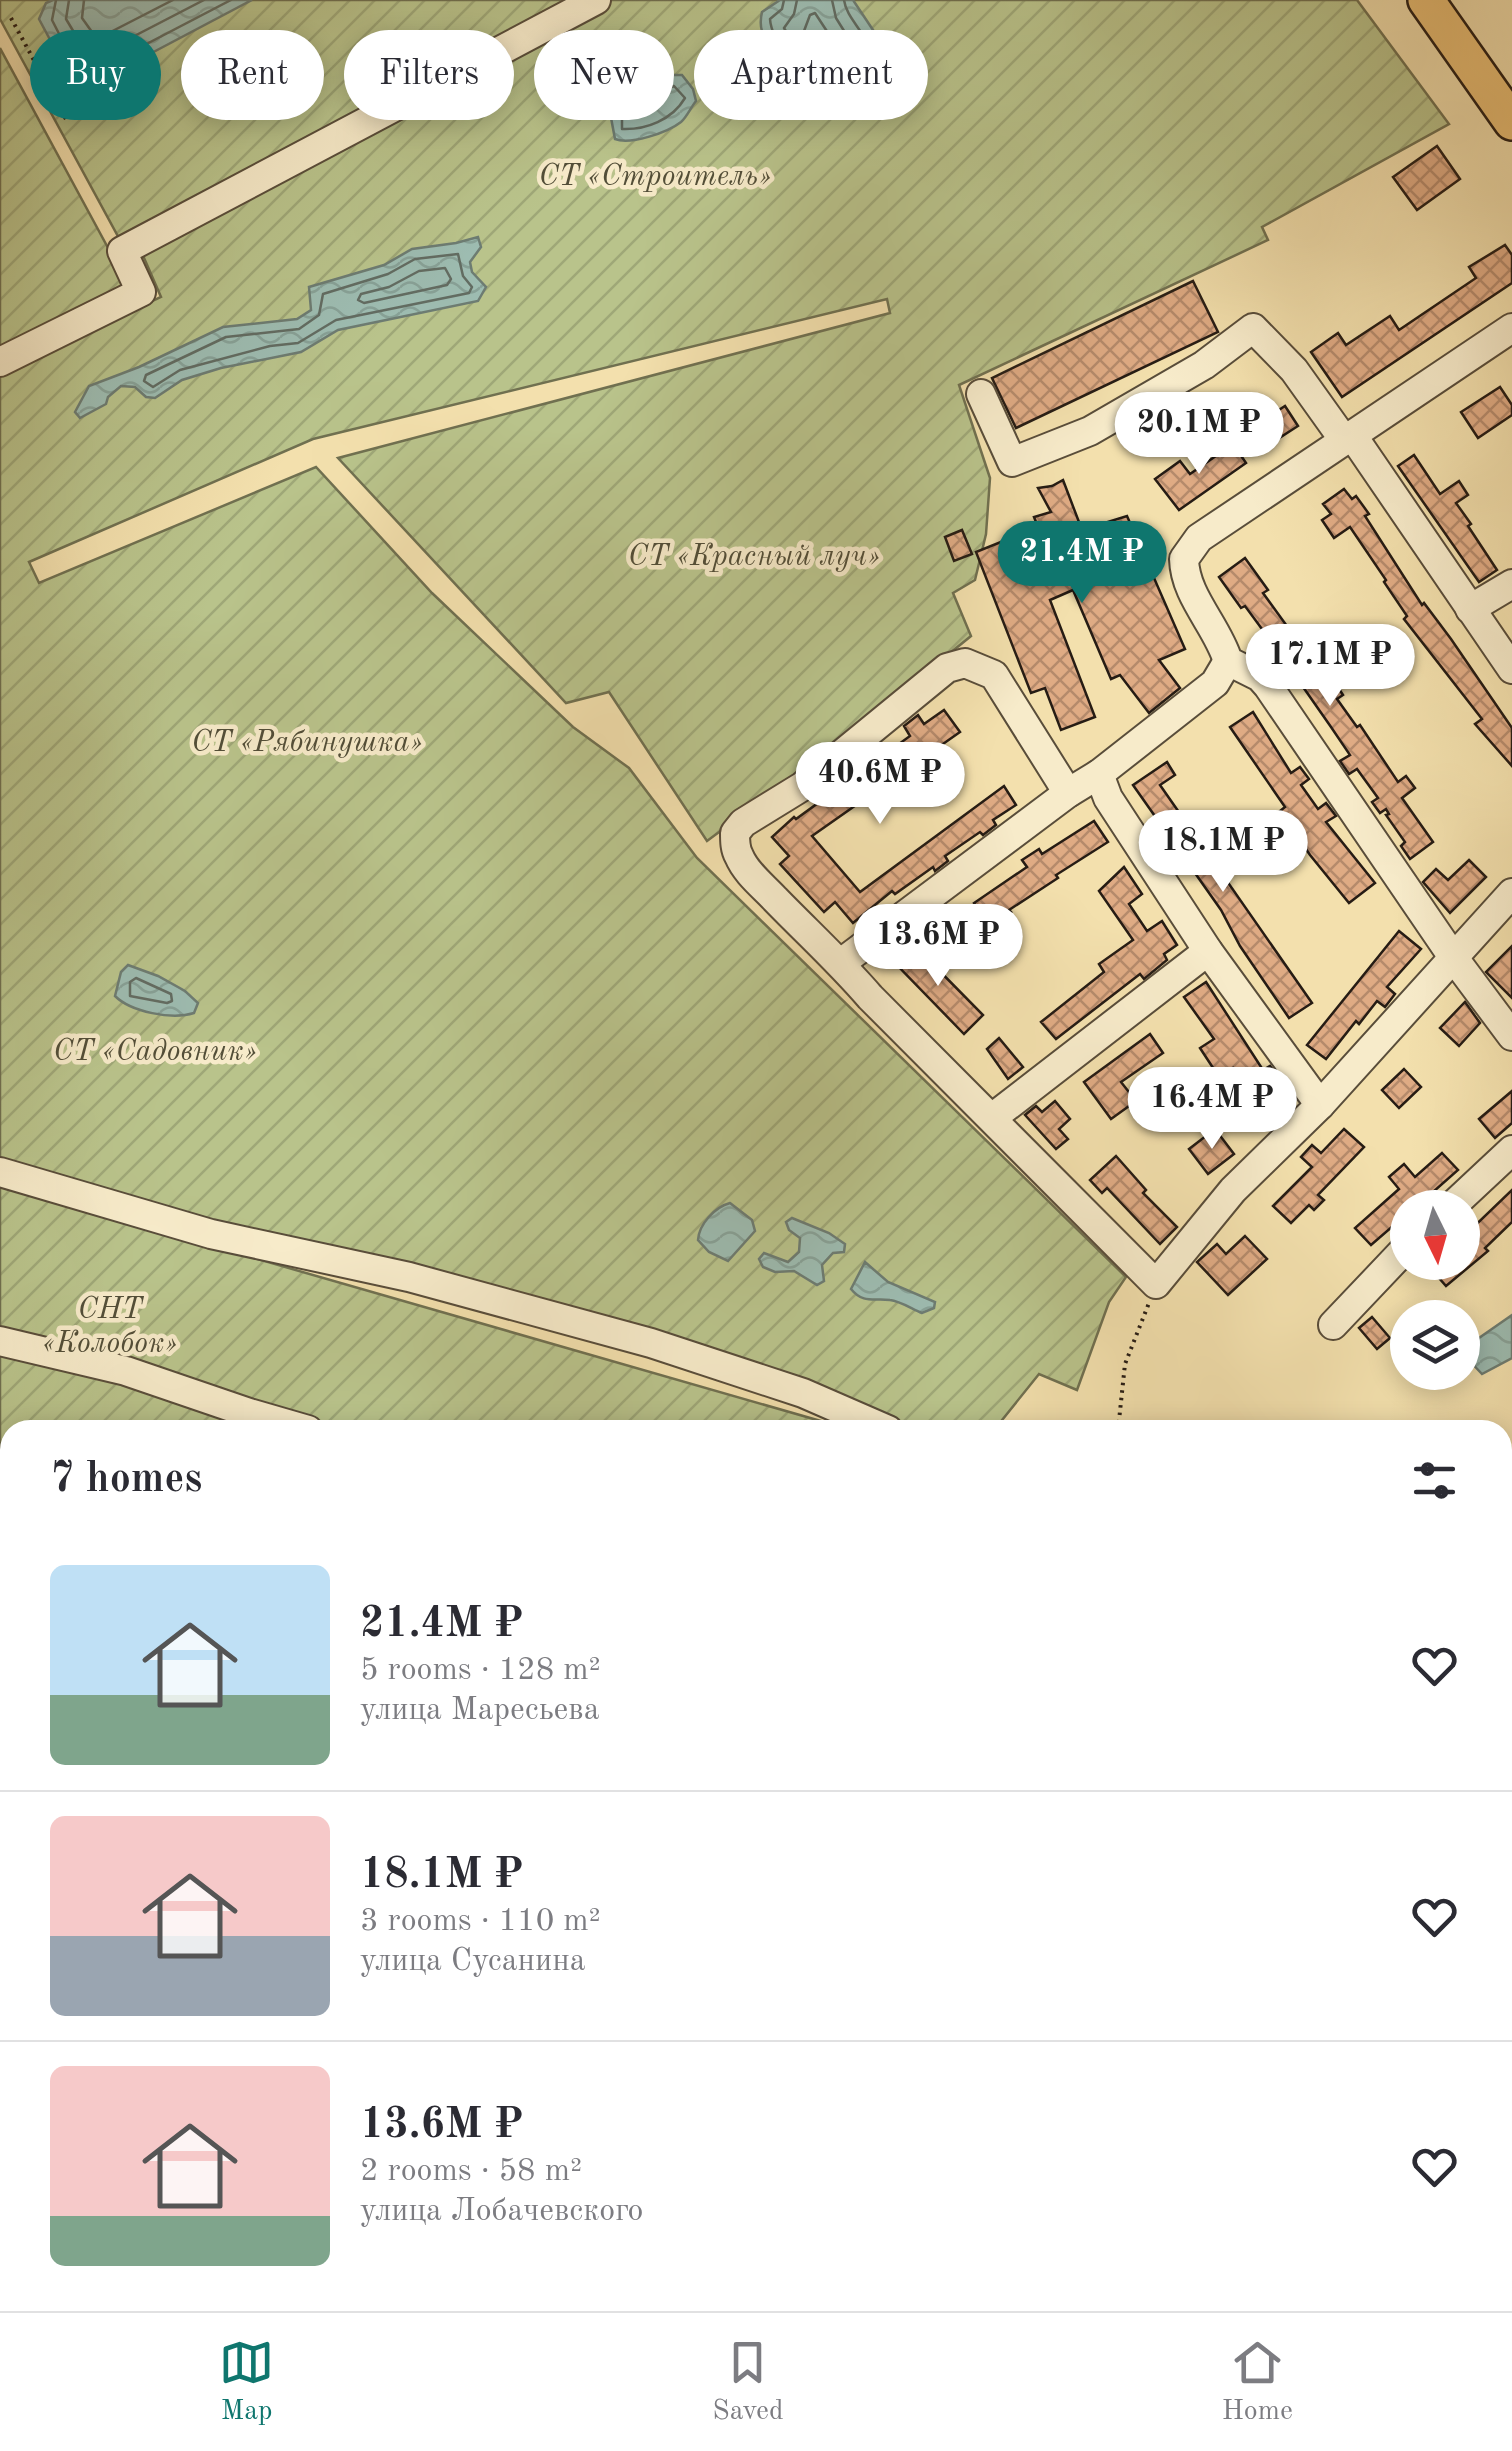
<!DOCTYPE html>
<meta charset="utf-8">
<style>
body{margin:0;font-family:"Old Standard TT",serif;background:#f7f7f7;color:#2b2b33;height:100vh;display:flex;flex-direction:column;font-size:38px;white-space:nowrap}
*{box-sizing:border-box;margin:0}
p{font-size:32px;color:#7c7c81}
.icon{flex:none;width:55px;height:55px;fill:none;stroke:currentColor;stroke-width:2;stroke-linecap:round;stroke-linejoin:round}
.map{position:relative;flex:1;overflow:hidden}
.drawer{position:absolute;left:0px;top:1420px;width:1512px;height:892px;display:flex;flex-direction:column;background:#fff;border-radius:30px 30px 0 0;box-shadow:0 5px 25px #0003}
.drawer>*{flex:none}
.hud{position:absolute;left:30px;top:30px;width:1000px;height:90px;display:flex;gap:20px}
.needle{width:65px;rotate:175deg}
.controls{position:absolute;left:1390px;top:1190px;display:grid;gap:20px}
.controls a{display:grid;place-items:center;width:90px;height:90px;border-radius:50%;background:#fff;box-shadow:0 5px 25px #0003;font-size:50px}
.price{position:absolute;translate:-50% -85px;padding:0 22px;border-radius:35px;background:#fff;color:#222;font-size:32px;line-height:65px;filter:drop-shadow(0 2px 5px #0008)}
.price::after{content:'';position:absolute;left:50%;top:60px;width:30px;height:22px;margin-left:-15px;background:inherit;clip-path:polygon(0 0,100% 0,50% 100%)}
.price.active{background:#0f766e;color:#fff}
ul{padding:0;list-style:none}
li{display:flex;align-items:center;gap:30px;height:250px;padding:0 50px}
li+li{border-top:2px solid #e1e1e2}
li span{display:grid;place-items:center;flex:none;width:280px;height:200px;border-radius:15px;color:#555}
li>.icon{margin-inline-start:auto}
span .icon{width:120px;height:120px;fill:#fffc;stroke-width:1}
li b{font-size:42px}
h2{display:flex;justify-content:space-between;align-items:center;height:120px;padding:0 50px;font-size:42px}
.tag{padding:0 35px;border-radius:45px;background:#fff;box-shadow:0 5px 25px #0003;font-size:35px;line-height:90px}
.tag.active{background:#0f766e;color:#fff}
.menu{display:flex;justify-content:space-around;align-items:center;height:140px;border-top:2px solid #e1e1e2;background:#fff;font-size:28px;color:#7c7c81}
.menu a{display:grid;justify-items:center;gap:5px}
.menu .active{color:#0f766e}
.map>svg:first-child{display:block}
</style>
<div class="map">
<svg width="1512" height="2311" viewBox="0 0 1512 2311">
<defs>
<pattern id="garden-furrows" width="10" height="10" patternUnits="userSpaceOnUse" patternTransform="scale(2.5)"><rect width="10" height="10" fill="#b9c38b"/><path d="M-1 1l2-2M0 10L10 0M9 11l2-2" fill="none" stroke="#9fa777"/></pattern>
<pattern id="water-waves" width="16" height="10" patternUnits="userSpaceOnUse" patternTransform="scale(2.5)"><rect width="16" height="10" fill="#9dbcb1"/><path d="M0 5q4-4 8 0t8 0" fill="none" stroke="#87a197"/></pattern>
<pattern id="building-cross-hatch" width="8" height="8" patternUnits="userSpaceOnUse" patternTransform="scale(2.5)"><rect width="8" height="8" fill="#dfab84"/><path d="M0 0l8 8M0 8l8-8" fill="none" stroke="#b58a6b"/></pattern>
</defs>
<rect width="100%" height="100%" fill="#f3e0ad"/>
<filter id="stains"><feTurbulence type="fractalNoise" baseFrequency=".002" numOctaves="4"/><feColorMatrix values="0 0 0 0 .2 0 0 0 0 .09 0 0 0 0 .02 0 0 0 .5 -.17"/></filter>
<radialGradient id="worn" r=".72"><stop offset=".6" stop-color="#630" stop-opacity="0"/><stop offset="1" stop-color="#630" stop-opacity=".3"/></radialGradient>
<g fill="url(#garden-furrows)" stroke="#707050" stroke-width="2.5">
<path d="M0 0H584L120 240 0 19Z"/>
<path d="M611 0H1357L1449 124 1262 227 1268 240 959 385 990 478 986 534 975 580 953 593 971 636 834 747 707 841 609 692 566 703 338 458 890 313 887 299 313 439 29 562 39 583 316 467 432 593 573 727 629 768 697 858 1126 1277 1109 1302 1077 1390 1039 1374 994 1430H915L807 1382 214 1226 0 1164V373L161 297 141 251Z"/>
<path d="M0 48 107 246 128 290 0 352Z"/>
<path d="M0 1185 852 1430H10V1858L0 1856Z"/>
<path d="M0 1871 10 1873V2302L176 2303 116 2311H0Z"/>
</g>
<g fill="url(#water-waves)" stroke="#6d7c72" stroke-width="2.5">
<path d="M53 0H252L91 85 72 81 39 19 46 3Z"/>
<path d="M780 0H853L879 39 880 58C856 84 826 93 790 89 786 79 782 68 777 58 767 40 757 33 762 12Z"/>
<path d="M673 75H682L693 89 696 101C691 107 687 117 681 122 667 133 630 145 615 139L609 107 616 98Z"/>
<path d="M478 237 481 247 470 262 472 272 486 287 478 301 338 330 301 352 221 368 182 380 155 398 146 397 135 387 121 386 108 397 106 404 80 418 75 412 89 386 139 367 223 327 297 319 311 310 309 287 384 265 412 249 456 243Z"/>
<path d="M128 965 158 976 185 991 198 1003 194 1013C172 1020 131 1012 115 996L121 972Z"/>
<path d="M730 1203 752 1220 755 1231 728 1261 709 1252 698 1240C699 1224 715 1207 730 1203Z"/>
<path d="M792 1218 829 1233 845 1244 844 1252 833 1253 822 1265 824 1281 817 1285 794 1271 775 1272 763 1267 759 1259 764 1253 788 1262 799 1252 800 1238 789 1230 786 1222Z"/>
<path d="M865 1262 888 1282 935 1302 934 1308 922 1313C912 1309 900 1301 890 1300 874 1298 863 1304 851 1289Z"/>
<path d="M1512 1315V1358L1482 1374 1464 1355 1466 1347Z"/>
</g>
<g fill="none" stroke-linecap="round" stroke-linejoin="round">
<g stroke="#626c62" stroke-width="2.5">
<path d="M56 0 52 20 78 71 89 74 231 0"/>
<path d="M69 0 66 19 90 59 204 0"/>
<path d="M84 0 82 18 97 39 173 0"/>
<path d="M784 0 782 9 770 19C771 37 789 60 796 78 821 86 852 74 869 55 869 33 847 21 844 0"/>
<path d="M797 0 794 14 784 28 808 68 838 63 856 50 836 18 832 0"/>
<path d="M815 13 834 42 832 49 815 50 804 31 810 15Z"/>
<path d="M674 86 685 98C672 120 646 130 622 129V106Z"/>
<path d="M458 254 463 276 472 287 469 293 336 320 298 343 270 346 180 370 153 387 144 381 146 375 226 337 299 329 319 315 323 294 388 274 415 259Z"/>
<path d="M445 268 451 279 447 285 364 303 358 300 361 294 389 287 419 271Z"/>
<path d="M136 978 171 994 172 1001 167 1003 130 996V982Z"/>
</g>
</g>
<g fill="url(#building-cross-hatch)" stroke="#261c14" stroke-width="2.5">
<path d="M1437 146 1460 179 1417 210 1393 177Z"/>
<path d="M1505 245 1512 255V283L1342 397 1311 352 1338 333 1346 345 1390 316 1399 330 1476 278 1469 267Z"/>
<path d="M1193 281 1218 332 1016 428 992 378Z"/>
<path d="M1500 387 1512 405V415L1478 438 1461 412Z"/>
<path d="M1285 406 1298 426 1267 446 1254 426Z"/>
<path d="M1233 444 1246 463 1179 510 1155 479 1180 461 1190 474Z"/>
<path d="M1414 455 1440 494 1459 481 1468 495 1456 503 1471 524 1468 526 1497 570 1479 582 1398 466Z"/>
<path d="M1063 480 1082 530 1127 516 1185 649 1159 660 1180 688 1149 713 1120 675 1111 679 1073 590 1050 600 1095 717 1061 730 1045 688 1031 693 976 552 1038 527 1034 517 1051 512 1038 488 1052 486Z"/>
<path d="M1344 489 1352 499 1356 496 1369 514 1365 516 1422 605 1424 603 1451 639 1512 728V766L1475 724 1482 719 1404 619 1407 616 1384 582 1386 580 1350 527 1334 538 1322 520 1331 514 1323 504Z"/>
<path d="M962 530 972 554 954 561 945 537Z"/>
<path d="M1245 558 1268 590 1263 593 1323 676 1328 672 1343 695 1337 699 1357 727 1360 725 1398 782 1406 776 1415 788 1402 798 1433 842 1410 859 1401 846 1405 842 1386 815 1389 814 1386 809 1380 813 1372 802 1378 798 1357 769 1349 774 1340 761 1350 755 1331 727 1273 644 1245 606 1241 608 1219 577Z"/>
<path d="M944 710 960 732 812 836 860 892 1004 786 1016 805 993 820 996 825 983 835 980 832 945 856 948 861 935 871 933 867 895 894 892 891 853 923 835 902 824 912 780 864 789 856 772 837 794 817 796 819 910 736 904 726 918 715 924 724Z"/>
<path d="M1253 712 1291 773 1300 767 1309 779 1301 785 1318 809 1326 803 1336 816 1326 822 1375 883 1349 903 1310 855 1280 811 1285 807 1230 727Z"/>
<path d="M1167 762 1175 775 1160 785 1312 1003 1289 1018 1240 946 1221 910 1133 785Z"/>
<path d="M1094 821 1108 842 1056 875 1058 878 1009 910 1011 912 977 936 965 920 979 911 974 903 1027 867 1022 860 1039 849 1042 854Z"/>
<path d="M1469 860 1486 877 1450 913 1423 882 1436 869 1448 880Z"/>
<path d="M1124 867 1142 894 1129 904 1147 931 1162 921 1177 945 1164 954 1167 960 1144 979 1140 974 1056 1039 1041 1022 1104 972 1099 964 1133 940 1099 891Z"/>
<path d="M1399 931 1421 949 1387 987 1395 994 1385 1007 1377 1001 1359 1024 1356 1021 1326 1059 1307 1045Z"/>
<path d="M912 943 983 1015 964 1034 894 962Z"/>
<path d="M1512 946V998L1486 972Z"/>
<path d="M1206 982 1263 1070 1270 1066 1282 1083 1276 1087 1291 1109 1272 1124 1233 1068 1219 1077 1200 1048 1214 1039 1184 997Z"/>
<path d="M1465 1002 1480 1023 1459 1046 1440 1028Z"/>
<path d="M1150 1034 1163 1053 1121 1082 1136 1101 1111 1119 1084 1082Z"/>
<path d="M999 1038 1023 1067 1008 1079 987 1049Z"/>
<path d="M1404 1069 1421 1087 1399 1108 1382 1090Z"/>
<path d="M1512 1091V1123L1495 1138 1479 1119Z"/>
<path d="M1055 1101 1070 1119 1059 1129 1068 1139 1056 1149 1025 1115 1036 1106 1042 1112Z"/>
<path d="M1215 1129 1234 1154 1208 1174 1189 1149Z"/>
<path d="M1344 1129 1364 1147 1318 1195 1324 1200 1314 1210 1309 1205 1291 1223 1273 1206 1312 1167 1301 1157 1312 1145 1321 1153Z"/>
<path d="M1442 1153 1458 1170 1416 1207 1408 1208V1213L1371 1245 1355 1228 1399 1189 1389 1177 1404 1164 1415 1177Z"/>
<path d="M1116 1156 1146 1190 1143 1193 1177 1227 1160 1244 1107 1188 1102 1193 1090 1180Z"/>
<path d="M1512 1190V1222L1485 1248 1488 1251 1446 1286 1425 1262H1462V1238Z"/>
<path d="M1245 1236 1267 1259 1228 1295 1197 1262 1217 1244 1226 1254Z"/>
<path d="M1372 1317 1390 1338 1377 1349 1359 1328Z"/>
</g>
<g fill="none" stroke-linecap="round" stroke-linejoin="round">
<g stroke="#594d3a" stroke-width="32">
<g id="minor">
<path d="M1512 328 1199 538 1184 559C1185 597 1217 625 1228 661L1260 677 1268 686 1453 957 1512 1036"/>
<path d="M0 362 141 292 122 251 596 0"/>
<path d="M981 394 1012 462 1090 431 1204 365 1253 328 1294 370 1344 440"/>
<path d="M1352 435 1512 669"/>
<path d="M1470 609 1512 584"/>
<path d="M1099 774 1108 798 1208 951 1320 1105"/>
<path d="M1068 793 994 675 965 663 947 668 803 786 743 823 735 833C735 841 735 849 739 856 746 873 763 886 775 899 807 932 840 962 870 997L1156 1284 1233 1190 1320 1105 1512 893"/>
<path d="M841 963 1068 793 1099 774 1215 683 1228 661"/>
<path d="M992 1118 1208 951"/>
<path d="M0 1172 211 1234 409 1277 651 1343 803 1393 888 1430"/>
<path d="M1450 1208 1512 1150"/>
<path d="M1333 1325 1408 1246"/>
<path d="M0 1341 126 1371 249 1413 308 1430"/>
<path d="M0 1537 10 1540"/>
<path d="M0 1739 10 1742"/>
<path d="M1502 2279 1512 2280"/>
<path d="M210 2311 279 2302"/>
<path d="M1014 2311 1068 2302"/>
</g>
</g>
<g stroke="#261c14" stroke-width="40">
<path id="major" d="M1426 0 1512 122"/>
</g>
<g stroke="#261c14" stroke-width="4" stroke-dasharray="2.5 5" stroke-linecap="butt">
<path d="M11 18 68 123"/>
<path d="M1118 1430 1125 1364 1149 1303"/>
<path d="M849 2311V2302"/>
</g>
<use href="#minor" stroke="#f7ebca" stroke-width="28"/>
<use href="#major" stroke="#eac076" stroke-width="35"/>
</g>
<g text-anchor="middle" stroke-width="9" stroke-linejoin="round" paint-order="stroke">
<g font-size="30" font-style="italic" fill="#524e38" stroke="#f7ebca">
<text x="655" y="185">СТ «Строитель»</text>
<text x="754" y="565">СТ «Красный луч»</text>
<text x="307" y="751">СТ «Рябинушка»</text>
<text x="155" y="1060">СТ «Садовник»</text>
<text x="110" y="1318">СНТ<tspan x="110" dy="34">«Колобок»</tspan></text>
</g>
</g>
<rect width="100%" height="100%" filter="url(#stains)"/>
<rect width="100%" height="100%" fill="url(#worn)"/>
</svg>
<div class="controls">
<a><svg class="needle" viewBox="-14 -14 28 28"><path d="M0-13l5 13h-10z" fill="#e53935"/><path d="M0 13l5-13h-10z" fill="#7c7c81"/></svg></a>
<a><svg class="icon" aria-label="layers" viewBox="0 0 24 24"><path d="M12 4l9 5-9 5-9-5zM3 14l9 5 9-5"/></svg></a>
</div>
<b class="price" style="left:1199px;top:477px">20.1M ₽</b>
<b class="price active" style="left:1082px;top:606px">21.4M ₽</b>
<b class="price" style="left:1330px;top:709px">17.1M ₽</b>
<b class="price" style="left:880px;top:827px">40.6M ₽</b>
<b class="price" style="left:1223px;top:895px">18.1M ₽</b>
<b class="price" style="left:938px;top:989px">13.6M ₽</b>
<b class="price" style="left:1212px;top:1152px">16.4M ₽</b>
<div class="hud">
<a class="tag active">Buy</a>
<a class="tag">Rent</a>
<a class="tag">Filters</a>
<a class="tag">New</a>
<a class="tag">Apartment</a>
</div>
<section class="drawer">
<h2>7 homes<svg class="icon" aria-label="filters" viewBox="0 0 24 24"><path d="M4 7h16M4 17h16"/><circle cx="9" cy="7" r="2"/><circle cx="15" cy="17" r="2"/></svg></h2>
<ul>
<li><span style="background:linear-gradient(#bfe0f5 65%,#7fa58c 0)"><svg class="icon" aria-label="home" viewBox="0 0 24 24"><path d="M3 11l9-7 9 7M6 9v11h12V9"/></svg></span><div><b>21.4M ₽</b><p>5 rooms · 128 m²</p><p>улица Маресьева</p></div><svg class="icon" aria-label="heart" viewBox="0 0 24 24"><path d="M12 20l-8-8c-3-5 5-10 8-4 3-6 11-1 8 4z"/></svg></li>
<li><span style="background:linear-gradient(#f6c9c9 60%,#9aa5b1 0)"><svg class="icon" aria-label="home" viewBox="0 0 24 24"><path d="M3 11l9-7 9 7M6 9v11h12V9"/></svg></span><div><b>18.1M ₽</b><p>3 rooms · 110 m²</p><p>улица Сусанина</p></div><svg class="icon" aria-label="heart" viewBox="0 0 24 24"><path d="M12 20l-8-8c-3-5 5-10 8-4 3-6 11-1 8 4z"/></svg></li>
<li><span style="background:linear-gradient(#f6c9c9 75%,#7fa58c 0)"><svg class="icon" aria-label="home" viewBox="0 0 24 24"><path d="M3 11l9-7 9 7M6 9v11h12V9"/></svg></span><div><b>13.6M ₽</b><p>2 rooms · 58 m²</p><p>улица Лобачевского</p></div><svg class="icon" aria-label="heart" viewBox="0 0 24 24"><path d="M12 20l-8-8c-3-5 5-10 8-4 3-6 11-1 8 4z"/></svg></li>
</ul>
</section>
</div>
<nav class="menu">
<a class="active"><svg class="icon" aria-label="map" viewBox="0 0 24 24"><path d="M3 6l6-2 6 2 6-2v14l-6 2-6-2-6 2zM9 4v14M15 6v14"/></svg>Map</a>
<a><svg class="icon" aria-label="saved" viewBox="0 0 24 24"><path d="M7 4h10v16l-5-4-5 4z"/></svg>Saved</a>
<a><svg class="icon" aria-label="home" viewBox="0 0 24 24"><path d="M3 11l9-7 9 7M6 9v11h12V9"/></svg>Home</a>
</nav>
